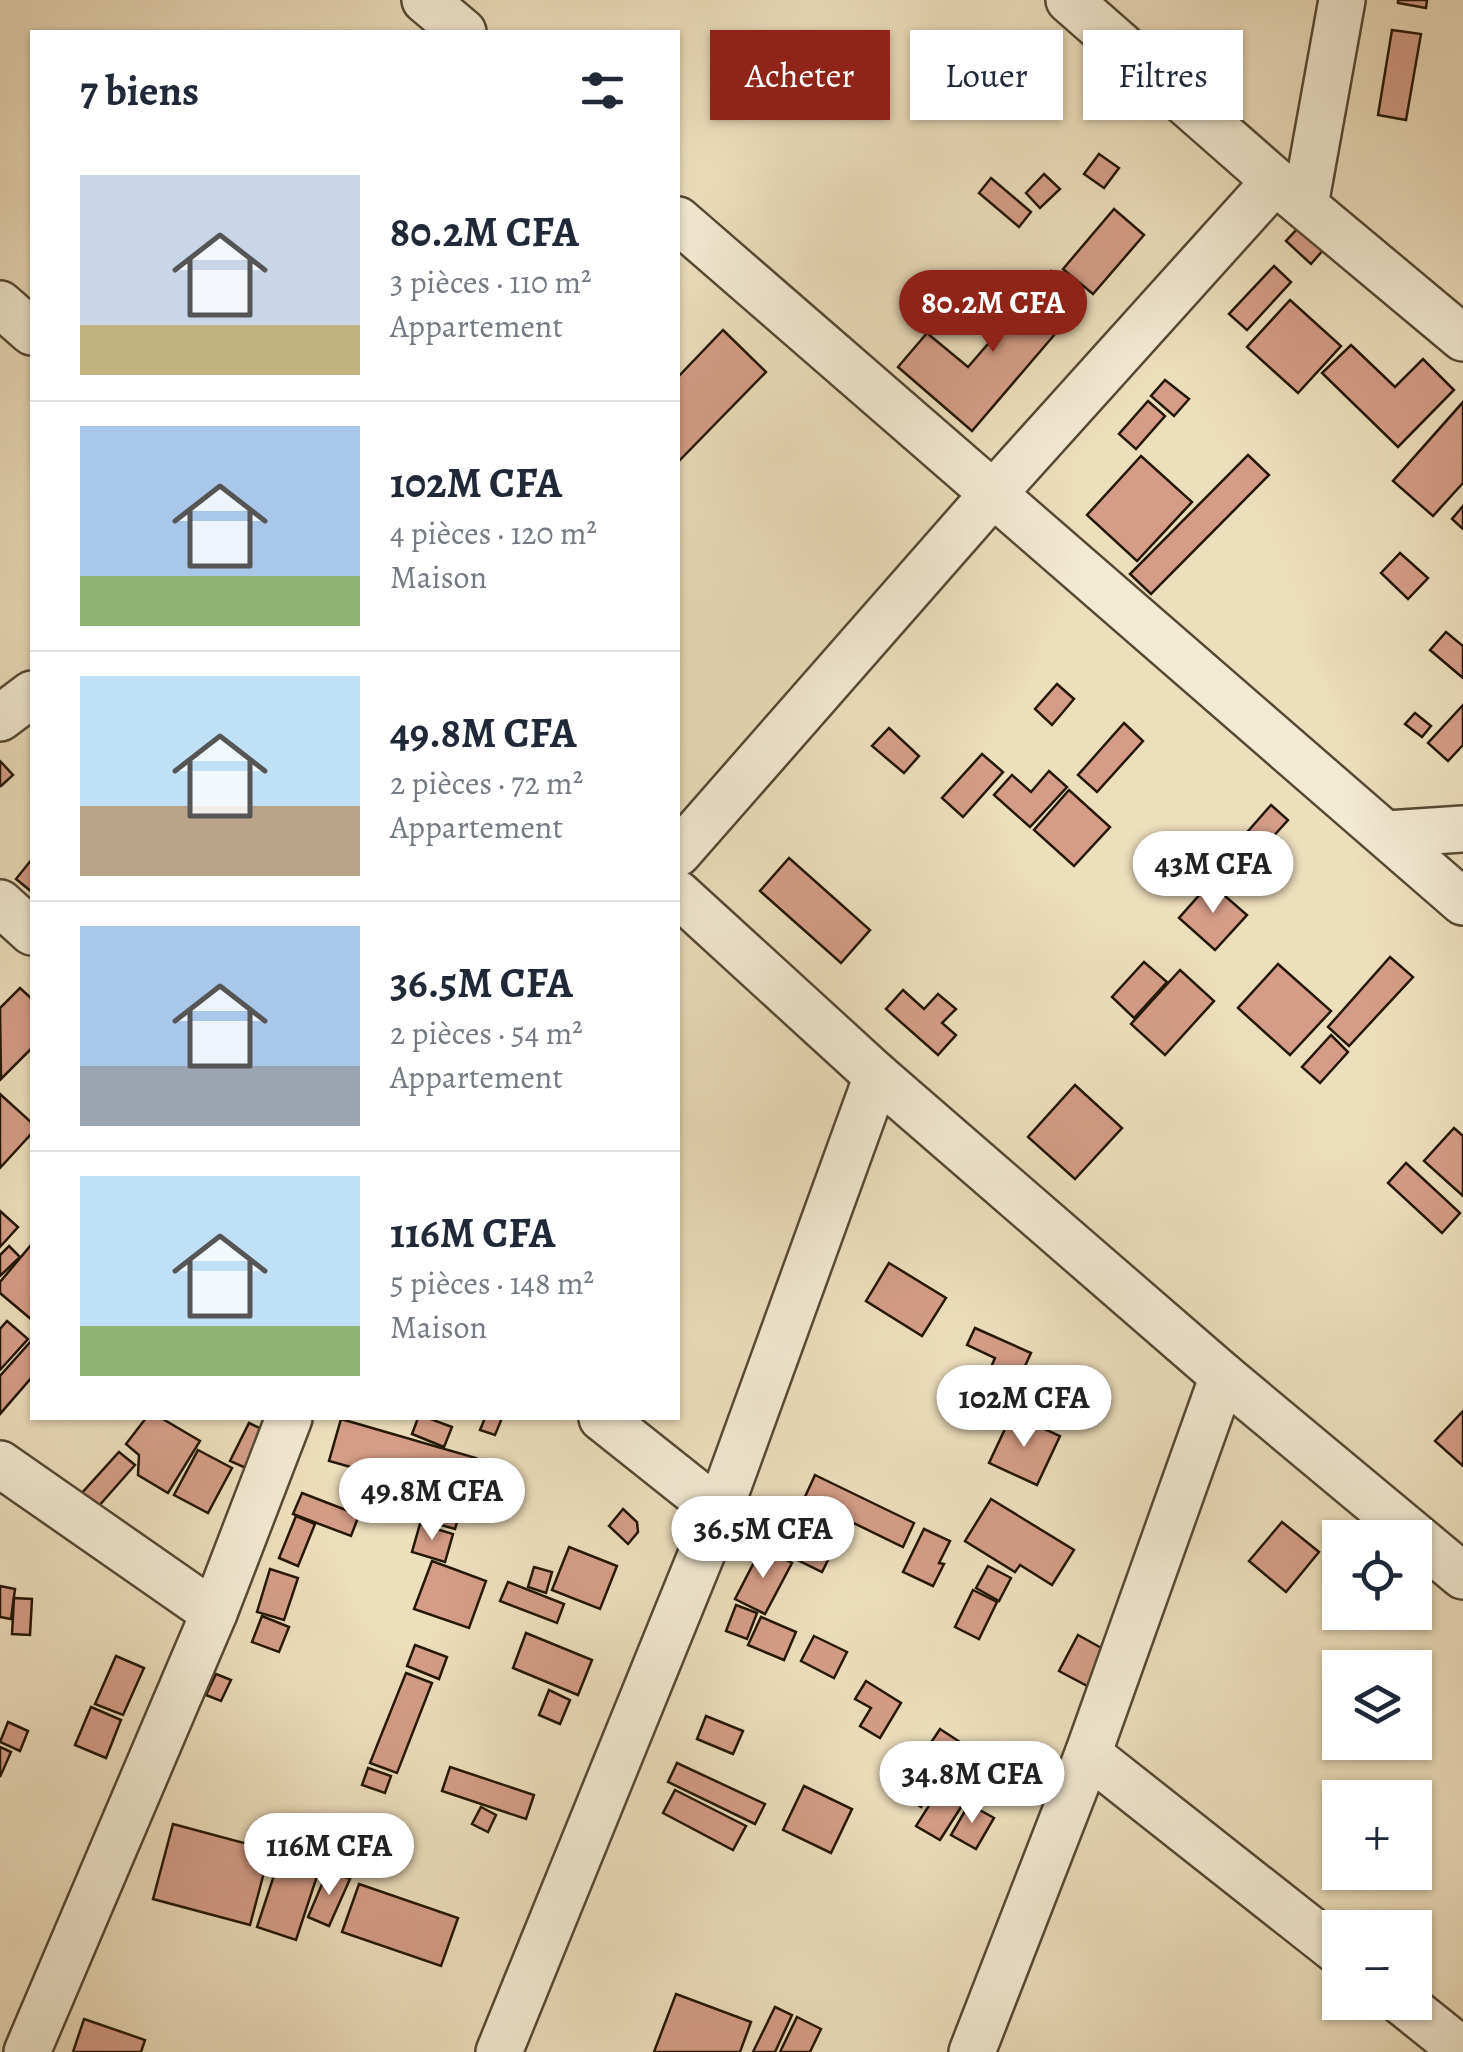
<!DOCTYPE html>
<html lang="fr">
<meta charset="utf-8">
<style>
body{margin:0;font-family:Alegreya,serif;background:#f6f6f7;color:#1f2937;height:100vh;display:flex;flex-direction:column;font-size:38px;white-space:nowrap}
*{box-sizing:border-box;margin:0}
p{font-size:32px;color:#747a83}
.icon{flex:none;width:55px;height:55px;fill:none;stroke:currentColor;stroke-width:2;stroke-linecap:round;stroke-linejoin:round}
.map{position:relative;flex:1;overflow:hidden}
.side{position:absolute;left:30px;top:30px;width:650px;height:1390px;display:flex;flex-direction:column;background:#fff;border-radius:0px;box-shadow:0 2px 8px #0004}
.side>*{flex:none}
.banner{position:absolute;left:710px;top:30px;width:602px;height:90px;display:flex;gap:20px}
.controls{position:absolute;left:1322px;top:1520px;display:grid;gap:20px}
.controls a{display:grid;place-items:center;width:110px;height:110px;border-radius:0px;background:#fff;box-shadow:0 2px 8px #0004;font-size:50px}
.price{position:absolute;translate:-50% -85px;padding:0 22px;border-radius:35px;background:#fff;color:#222;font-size:32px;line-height:65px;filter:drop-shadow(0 2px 5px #0008)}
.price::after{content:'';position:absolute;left:50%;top:60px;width:30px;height:22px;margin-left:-15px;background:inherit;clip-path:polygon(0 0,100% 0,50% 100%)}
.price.active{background:#8f2418;color:#fff}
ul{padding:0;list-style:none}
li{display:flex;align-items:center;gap:30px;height:250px;padding:0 50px}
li+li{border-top:2px solid #e0e1e3}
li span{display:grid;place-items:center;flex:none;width:280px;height:200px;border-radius:0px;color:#555}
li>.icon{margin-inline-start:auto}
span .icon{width:120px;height:120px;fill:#fffc;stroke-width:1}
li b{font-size:42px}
h2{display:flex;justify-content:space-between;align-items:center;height:120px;padding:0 50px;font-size:42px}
.pill{padding:0 35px;border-radius:0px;background:#fff;box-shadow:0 2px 8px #0004;font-size:35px;line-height:90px}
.pill.active{background:#8f2418;color:#fff}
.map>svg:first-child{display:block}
</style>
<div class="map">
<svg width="1463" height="2052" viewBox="0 0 1463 2052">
<rect width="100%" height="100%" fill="#eddebc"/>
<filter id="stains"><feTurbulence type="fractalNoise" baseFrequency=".002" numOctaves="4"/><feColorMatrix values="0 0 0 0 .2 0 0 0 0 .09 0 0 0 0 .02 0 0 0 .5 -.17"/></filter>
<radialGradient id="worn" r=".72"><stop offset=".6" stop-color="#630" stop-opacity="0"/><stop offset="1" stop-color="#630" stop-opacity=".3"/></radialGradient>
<g fill="#d59d87" stroke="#241706" stroke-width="2.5">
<path d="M1398 0H1427L1426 8 1398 3Z"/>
<path d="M1392 30 1421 34 1406 120 1378 115Z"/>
<path d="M1099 154 1119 168 1104 188 1084 174Z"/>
<path d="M1044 174 1060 189 1040 208 1026 193Z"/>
<path d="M991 178 1031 212 1019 227 979 193Z"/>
<path d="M1114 209 1144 235 1093 294 1063 269Z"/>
<path d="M1299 227 1324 249 1311 264 1286 241Z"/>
<path d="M1274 266 1291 282 1247 330 1229 314Z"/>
<path d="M1051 271 1085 299 972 431 898 367 927 333 968 367Z"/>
<path d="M1290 300 1341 346 1298 393 1247 347Z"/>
<path d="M723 330 766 372 678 462V377Z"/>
<path d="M1351 345 1395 387 1423 359 1454 390 1398 447 1322 373Z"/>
<path d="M1165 380 1189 399 1174 416 1151 396Z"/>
<path d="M1148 401 1165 416 1136 449 1119 434Z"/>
<path d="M1463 402V483L1433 516 1393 481Z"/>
<path d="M1248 455 1269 475 1151 594 1130 574Z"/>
<path d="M1141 456 1192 502 1137 561 1087 515Z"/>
<path d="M1463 506V529L1452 519Z"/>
<path d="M1400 553 1428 578 1408 599 1381 573Z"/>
<path d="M1446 632 1463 646V678L1430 650Z"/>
<path d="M1057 684 1074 699 1052 725 1035 709Z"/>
<path d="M1463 705V745L1448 761 1428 743Z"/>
<path d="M1415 713 1431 726 1422 737 1405 724Z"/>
<path d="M1124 723 1143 741 1097 792 1078 775Z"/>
<path d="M889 728 919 756 904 773 872 746Z"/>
<path d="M982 754 1003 772 963 817 942 798Z"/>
<path d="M0 761 13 775 1 786 0 785Z"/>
<path d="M1049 771 1067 787 1030 827 994 795 1012 775 1031 792Z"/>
<path d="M1069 790 1110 827 1074 866 1034 830Z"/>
<path d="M1271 805 1288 820 1252 860 1236 845Z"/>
<path d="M789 858 870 930 841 963 760 891Z"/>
<path d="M32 859V892L16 879Z"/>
<path d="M1210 883 1247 915 1215 950 1179 918Z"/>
<path d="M1390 957 1413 977 1349 1046 1328 1027Z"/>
<path d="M1144 962 1167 982 1134 1018 1112 997Z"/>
<path d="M1278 964 1331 1011 1290 1055 1238 1008Z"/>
<path d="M1180 970 1214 1001 1165 1055 1131 1024Z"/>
<path d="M20 988 32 999V1048L1 1079 0 1008Z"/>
<path d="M903 990 924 1009 938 994 956 1009 942 1023 956 1035 938 1055 886 1009Z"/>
<path d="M1331 1035 1348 1052 1320 1083 1302 1067Z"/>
<path d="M1075 1085 1122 1128 1075 1179 1028 1137Z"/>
<path d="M0 1094 32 1123V1133L0 1168Z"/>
<path d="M1454 1128 1463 1136V1196L1424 1161Z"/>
<path d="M1406 1163 1460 1213 1442 1233 1388 1183Z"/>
<path d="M0 1211 18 1227 0 1247Z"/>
<path d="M31 1245 32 1247V1320L0 1293V1282Z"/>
<path d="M9 1246 20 1257 0 1276V1255Z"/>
<path d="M889 1263 946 1298 922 1336 866 1301Z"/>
<path d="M7 1321 28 1339 0 1370V1329Z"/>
<path d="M975 1328 1031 1353 1015 1388 987 1376 995 1358 967 1345Z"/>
<path d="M32 1340V1377L0 1414V1376Z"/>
<path d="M1463 1411V1466L1435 1441Z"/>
<path d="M1012 1414 1060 1436 1037 1485 989 1463Z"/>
<path d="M146 1418H161L200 1441 168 1493 138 1475 139 1455 126 1444Z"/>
<path d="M418 1418H428L452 1427 444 1447 412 1434Z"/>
<path d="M485 1418H502L495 1435 480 1430Z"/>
<path d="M341 1419 476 1458 455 1529 371 1505 377 1487 369 1485 372 1473 329 1461Z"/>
<path d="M249 1423 264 1430 246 1468 230 1461Z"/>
<path d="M198 1450 232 1468 208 1513 174 1495Z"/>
<path d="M119 1452 135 1465 97 1508 81 1494Z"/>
<path d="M815 1475 914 1523 903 1547 804 1499Z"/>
<path d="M302 1493 359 1515 351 1536 293 1514Z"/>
<path d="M991 1499 1074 1550 1052 1585 1020 1565 1015 1572 965 1541Z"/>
<path d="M792 1505 843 1530 822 1572 771 1547Z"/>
<path d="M623 1509 637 1522 638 1532 628 1544 609 1526Z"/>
<path d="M296 1516 315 1524 298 1566 279 1558Z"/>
<path d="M1282 1522 1319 1552 1286 1592 1249 1561Z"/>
<path d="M420 1524 453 1534 445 1562 412 1552Z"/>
<path d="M924 1529 950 1541 939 1563 944 1564 933 1586 903 1572Z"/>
<path d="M569 1547 617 1566 600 1609 552 1590Z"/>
<path d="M762 1547 792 1563 765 1614 735 1599Z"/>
<path d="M432 1561 486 1581 469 1628 414 1609Z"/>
<path d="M988 1566 1011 1578 999 1601 976 1588Z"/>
<path d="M534 1567 552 1572 546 1593 528 1587Z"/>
<path d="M270 1569 298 1578 284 1620 257 1612Z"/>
<path d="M508 1582 564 1604 557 1623 500 1601Z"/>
<path d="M0 1586 15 1589 11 1619 0 1617Z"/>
<path d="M973 1590 997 1602 979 1639 955 1627Z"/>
<path d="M14 1598 32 1599 30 1635 12 1634Z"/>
<path d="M736 1605 757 1613 747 1639 726 1631Z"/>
<path d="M262 1616 289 1627 279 1652 252 1642Z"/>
<path d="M761 1617 796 1632 784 1660 748 1645Z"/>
<path d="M526 1633 592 1660 578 1695 513 1668Z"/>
<path d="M1078 1635 1114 1655 1095 1690 1059 1671Z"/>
<path d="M814 1636 847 1652 834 1678 801 1661Z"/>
<path d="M415 1645 447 1657 439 1679 407 1666Z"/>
<path d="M116 1656 144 1668 123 1715 95 1704Z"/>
<path d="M406 1673 432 1683 397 1773 370 1763Z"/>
<path d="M216 1674 231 1680 221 1701 206 1695Z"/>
<path d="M866 1681 901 1703 880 1738 860 1726 871 1708 855 1699Z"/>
<path d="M549 1690 570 1700 560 1724 539 1715Z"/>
<path d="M91 1707 121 1720 106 1758 75 1745Z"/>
<path d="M706 1716 743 1731 733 1754 697 1739Z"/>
<path d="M8 1722 28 1731 20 1751 0 1742Z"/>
<path d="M940 1729 963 1744 921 1807 898 1792Z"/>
<path d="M0 1747 11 1752 0 1777Z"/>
<path d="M677 1763 765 1804 755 1824 668 1782Z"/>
<path d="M956 1763 998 1789 989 1804 970 1793 940 1840 916 1826Z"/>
<path d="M450 1767 534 1795 526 1819 442 1791Z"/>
<path d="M368 1768 391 1776 385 1793 362 1785Z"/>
<path d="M804 1786 852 1809 831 1853 783 1830Z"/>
<path d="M675 1790 746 1826 733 1850 663 1813Z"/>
<path d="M969 1804 994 1818 976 1849 951 1835Z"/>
<path d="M481 1807 496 1815 488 1832 472 1824Z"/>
<path d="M173 1824 270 1850 250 1925 153 1899Z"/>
<path d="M280 1857 319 1870 296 1940 257 1927Z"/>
<path d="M328 1870 350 1879 329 1926 308 1917Z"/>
<path d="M359 1884 458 1918 441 1966 342 1932Z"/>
<path d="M676 1994 751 2022 740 2052H654Z"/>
<path d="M775 2007 792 2015 775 2052H753Z"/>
<path d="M797 2017 821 2029 810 2052H780Z"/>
<path d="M84 2019 145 2040 141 2052H73Z"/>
</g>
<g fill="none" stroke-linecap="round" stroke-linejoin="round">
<g stroke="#564934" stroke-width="50">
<g id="minor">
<path d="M425 0 463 32"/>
<path d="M1069 0 1275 181 1463 338"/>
<path d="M1305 205 1342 0"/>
<path d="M678 220 1463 902"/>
<path d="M0 304 32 332"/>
<path d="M0 718 32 694"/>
<path d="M1387 834 1463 829"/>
<path d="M678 853 992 495 1275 181"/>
<path d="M678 894 877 1076 1223 1376 1463 1576"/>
<path d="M0 903 32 932"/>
<path d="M602 1418 719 1511"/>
<path d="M0 1464 214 1613"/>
<path d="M1088 1754 1340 1953"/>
<path d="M1402 2002 1463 2051"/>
<path d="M27 2052 214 1613 289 1418"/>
<path d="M499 2052 719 1511 877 1076"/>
<path d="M972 2052 1088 1754 1223 1376"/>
</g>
</g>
<use href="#minor" stroke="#f3ead3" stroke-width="45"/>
</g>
<rect width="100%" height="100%" filter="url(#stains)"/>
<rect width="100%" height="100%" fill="url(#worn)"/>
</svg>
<div class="controls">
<a><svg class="icon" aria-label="locate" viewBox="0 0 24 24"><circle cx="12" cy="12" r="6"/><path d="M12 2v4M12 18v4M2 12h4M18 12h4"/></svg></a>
<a><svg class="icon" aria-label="layers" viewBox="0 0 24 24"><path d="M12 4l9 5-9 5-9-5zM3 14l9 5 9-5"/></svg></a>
<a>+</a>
<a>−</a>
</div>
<b class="price active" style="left:993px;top:355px">80.2M CFA</b>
<b class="price" style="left:1213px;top:916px">43M CFA</b>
<b class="price" style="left:1024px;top:1450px">102M CFA</b>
<b class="price" style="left:432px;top:1543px">49.8M CFA</b>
<b class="price" style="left:763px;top:1581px">36.5M CFA</b>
<b class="price" style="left:972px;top:1826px">34.8M CFA</b>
<b class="price" style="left:329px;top:1898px">116M CFA</b>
<div class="banner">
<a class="pill active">Acheter</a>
<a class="pill">Louer</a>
<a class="pill">Filtres</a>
</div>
<section class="side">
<h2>7 biens<svg class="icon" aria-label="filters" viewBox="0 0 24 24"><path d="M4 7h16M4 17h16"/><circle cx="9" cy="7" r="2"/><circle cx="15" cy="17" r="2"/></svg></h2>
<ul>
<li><span style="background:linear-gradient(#c9d6e8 75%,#c2b280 0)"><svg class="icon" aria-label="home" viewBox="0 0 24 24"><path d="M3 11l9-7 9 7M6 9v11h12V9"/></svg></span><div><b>80.2M CFA</b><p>3 pièces · 110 m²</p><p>Appartement</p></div></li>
<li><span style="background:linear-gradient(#a9c7e8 75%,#8fb573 0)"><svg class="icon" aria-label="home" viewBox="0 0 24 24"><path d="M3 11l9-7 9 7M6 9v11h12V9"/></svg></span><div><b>102M CFA</b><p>4 pièces · 120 m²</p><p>Maison</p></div></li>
<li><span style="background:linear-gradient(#bfe0f5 65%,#b9a48a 0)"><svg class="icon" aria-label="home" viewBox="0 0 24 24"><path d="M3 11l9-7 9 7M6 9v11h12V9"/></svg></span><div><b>49.8M CFA</b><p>2 pièces · 72 m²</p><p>Appartement</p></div></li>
<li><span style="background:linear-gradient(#a9c7e8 70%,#9aa5b1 0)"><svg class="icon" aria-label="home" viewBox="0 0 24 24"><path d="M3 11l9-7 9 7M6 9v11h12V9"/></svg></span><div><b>36.5M CFA</b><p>2 pièces · 54 m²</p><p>Appartement</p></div></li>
<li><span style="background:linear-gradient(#bfe0f5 75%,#8fb573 0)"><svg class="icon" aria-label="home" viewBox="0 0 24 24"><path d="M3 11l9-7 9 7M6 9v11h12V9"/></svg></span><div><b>116M CFA</b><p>5 pièces · 148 m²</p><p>Maison</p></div></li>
</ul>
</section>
</div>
